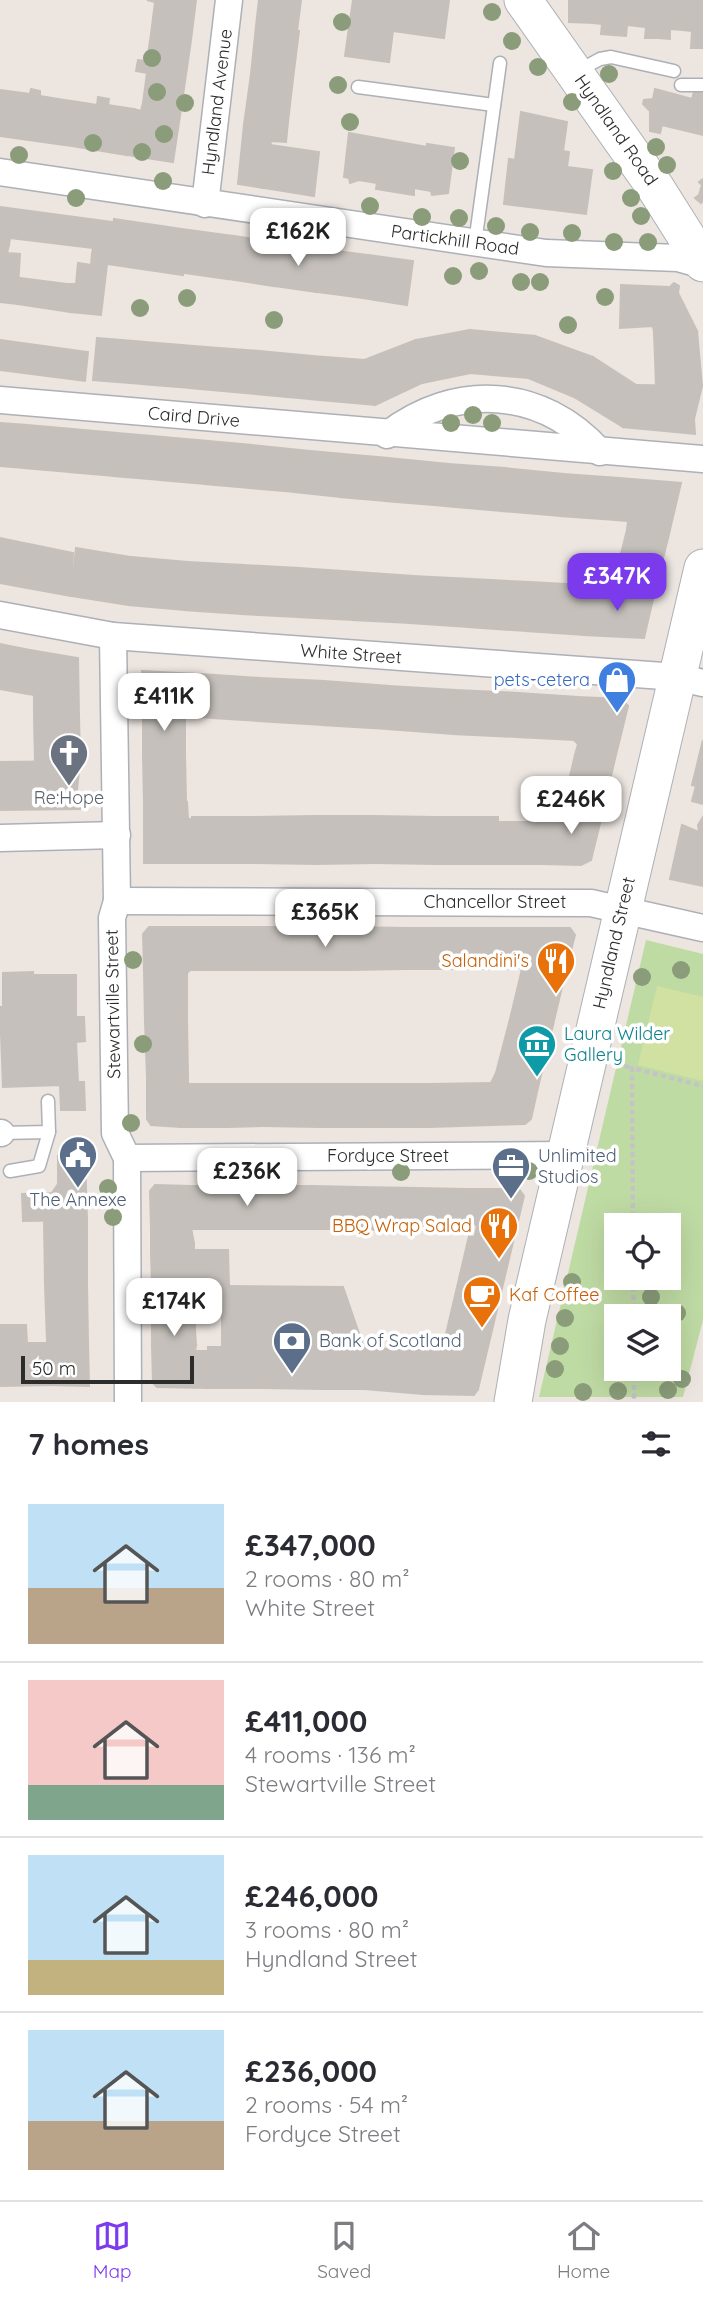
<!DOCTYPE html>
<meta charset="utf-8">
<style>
body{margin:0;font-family:Quicksand,sans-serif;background:#f2f2f3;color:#2b2b33;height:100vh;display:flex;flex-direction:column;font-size:26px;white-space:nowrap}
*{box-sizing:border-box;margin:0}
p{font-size:23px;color:#7c7c81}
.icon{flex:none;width:38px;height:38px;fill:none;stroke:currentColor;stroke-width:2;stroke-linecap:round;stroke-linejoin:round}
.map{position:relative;height:1402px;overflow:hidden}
.side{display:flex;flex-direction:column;background:#fff;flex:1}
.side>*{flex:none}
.controls{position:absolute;left:604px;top:1213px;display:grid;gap:14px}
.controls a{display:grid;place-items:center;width:77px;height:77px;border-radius:0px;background:#fff;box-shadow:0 7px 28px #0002;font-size:35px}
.scale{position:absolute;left:21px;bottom:18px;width:173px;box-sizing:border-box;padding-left:7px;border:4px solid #2c2c2c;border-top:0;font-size:19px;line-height:24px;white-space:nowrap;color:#2c2c2c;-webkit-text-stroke:5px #fff;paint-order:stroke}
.price{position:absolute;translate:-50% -60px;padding:0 16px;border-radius:14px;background:#fff;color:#222;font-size:23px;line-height:46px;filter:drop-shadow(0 2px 4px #0008)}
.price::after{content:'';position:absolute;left:50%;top:42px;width:21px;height:16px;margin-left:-10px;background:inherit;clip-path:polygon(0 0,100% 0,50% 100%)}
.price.selected{background:#7c3aed;color:#fff}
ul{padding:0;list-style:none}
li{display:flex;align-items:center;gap:21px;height:175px;padding:0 28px}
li+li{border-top:2px solid #e1e1e2}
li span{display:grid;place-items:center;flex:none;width:196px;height:140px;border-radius:0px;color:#555}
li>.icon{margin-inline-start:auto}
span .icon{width:84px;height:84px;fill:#fffc;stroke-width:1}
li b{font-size:30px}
h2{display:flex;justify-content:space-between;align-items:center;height:84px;padding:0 28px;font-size:30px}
.tabs{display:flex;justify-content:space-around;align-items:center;height:98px;border-top:2px solid #e1e1e2;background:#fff;font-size:19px;color:#7c7c81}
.tabs a{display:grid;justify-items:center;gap:4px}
.tabs .selected{color:#7c3aed}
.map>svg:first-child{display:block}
</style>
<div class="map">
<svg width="703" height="1402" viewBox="0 0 703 1402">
<rect width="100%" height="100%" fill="#ece5e0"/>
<path fill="#bfdba4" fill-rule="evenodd" d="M646 940 703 954V1320L683 1397H539ZM616 1225H668V1278H616ZM616 1316H668V1368H616Z"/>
<path fill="#d0e1a1" d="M657 986 703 997V1081L638 1065Z"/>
<g fill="#c5c0bb" stroke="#c7c0ba" stroke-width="2">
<path d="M196 0 191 40 151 34 155 2 147 0Z"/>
<path d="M301 0 297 31 256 26 259 0Z"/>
<path d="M353 0H449L444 38 393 31 389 62 345 56Z"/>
<path d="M569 0H595L594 23 569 22Z"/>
<path d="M595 0H616L613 35 601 34 602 24 594 23Z"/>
<path d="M616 0H638L636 26 627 25 626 36 613 35Z"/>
<path d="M638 0H662L659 38H645L646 27 636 26Z"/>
<path d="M662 0H685L683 30 670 29V39L659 38Z"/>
<path d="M685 0H703V48H691L692 31 683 30Z"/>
<path d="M256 26 299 31 293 79 251 74Z"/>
<path d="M151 34 191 40 181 109 143 103 147 73 136 71 138 60 147 61Z"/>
<path d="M251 74 293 79 288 122 266 120V128L244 125Z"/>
<path d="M31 89 40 91V96L71 101 65 145 0 136V90L30 94Z"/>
<path d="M655 89 692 99 694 92 703 93V135L662 125 660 133 650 131V111L643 104 644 100 653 99Z"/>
<path d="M98 97 109 99 108 105 134 109 127 155 65 145 71 101 97 105Z"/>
<path d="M143 103 181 109 173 162 127 155 134 109 141 111Z"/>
<path d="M521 112 567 122 563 151 569 152 567 167 592 170 586 214 504 204 509 159 515 160Z"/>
<path d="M266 120 288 122 286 142 271 141 264 188 238 184 244 125 266 128Z"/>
<path d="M349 133 427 147V144L454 148 448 193 432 195 431 191 414 188V195L376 189 377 183 359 180 350 183 349 178 344 177Z"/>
<path d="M270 145 319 152 314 196 264 188Z"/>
<path d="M703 179V200L701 203 695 198 699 195 702 185 699 182Z"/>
<path d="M0 207 113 222 108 256 92 254 93 248 10 238 9 245 0 244Z"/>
<path d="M114 219 189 230 183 275 107 264Z"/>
<path d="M189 230 234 236 228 279 184 273Z"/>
<path d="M234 236 280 243 274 286 228 279Z"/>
<path d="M280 243 323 249 317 292 274 286Z"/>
<path d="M0 244 9 245 7 253 20 254 17 304 0 302Z"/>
<path d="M323 249 368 255 362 298 317 292Z"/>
<path d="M92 254 108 256 101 315 71 312 72 298H67L68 284H76L78 263 91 265Z"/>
<path d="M368 255 413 261 407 305 362 298Z"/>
<path d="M20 278 68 284 67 298H72L71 312 17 304Z"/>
<path d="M674 283 679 286 678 293 697 331 654 332 653 326 620 328 621 285 670 287Z"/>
<path d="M470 330 471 373 422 383 416 340Z"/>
<path d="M470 330 535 336 528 378 471 373Z"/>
<path d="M697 331 702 386H656L654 332Z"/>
<path d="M535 336 593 357 576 398 528 378Z"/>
<path d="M97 338 145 342 142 384 93 380Z"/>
<path d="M0 340 88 352 85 381 0 370Z"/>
<path d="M416 340 422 383 375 405 364 360Z"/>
<path d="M145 342 193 346 190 388 142 384Z"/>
<path d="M193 346 259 351 255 394 190 388Z"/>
<path d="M259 351 312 356 309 399 255 394Z"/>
<path d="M312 356 364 360 375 405 309 399Z"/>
<path d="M593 357 636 385 623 427 576 398Z"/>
<path d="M636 385 702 386 694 419 695 434 623 427Z"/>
<path d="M0 423 27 425 24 468 0 466Z"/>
<path d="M27 425 72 429 69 472 24 468Z"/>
<path d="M72 429 117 433 114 476 69 472Z"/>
<path d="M117 433 163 437 160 480 114 476Z"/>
<path d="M163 437 208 441 205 484 160 480Z"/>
<path d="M208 441 252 445 249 488 205 484Z"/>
<path d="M252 445 299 450 295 492 249 488Z"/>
<path d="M299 450 343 454 340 497 295 492Z"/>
<path d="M343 454 388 458 385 501 340 497Z"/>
<path d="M388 458 448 464 445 506 385 501Z"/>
<path d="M448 464 504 468 501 511 445 506Z"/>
<path d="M504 468 563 474 560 516 501 511Z"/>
<path d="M563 474 619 478 615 520 560 516Z"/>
<path d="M619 478 681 483 668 538 627 530 628 521 615 520Z"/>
<path d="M627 530 668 538 654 595 613 586Z"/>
<path d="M0 538 29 544 27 588 0 583Z"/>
<path d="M29 544 73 553 71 596 27 588Z"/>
<path d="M76 548 131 557 129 605 71 596Z"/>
<path d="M131 557 187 562 184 610 129 605Z"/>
<path d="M187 562 243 565 241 614 184 610Z"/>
<path d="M243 565 299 568 297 617 241 614Z"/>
<path d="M299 568 356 572 353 620 297 617Z"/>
<path d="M356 572 413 576 410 623 353 620Z"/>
<path d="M413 576 471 579 468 627 410 623Z"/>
<path d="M471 579 529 582 526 631 468 627Z"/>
<path d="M529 582 585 585 584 635 526 631Z"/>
<path d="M613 586 654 595 644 638 584 635 585 592 612 593Z"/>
<path d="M0 644 30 650 28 694 0 689Z"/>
<path d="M30 650 78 658 79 715H34V695L28 694Z"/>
<path d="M142 671 215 675 213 718 185 716V711H143Z"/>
<path d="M215 675 260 678 258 721 213 718Z"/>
<path d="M260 678 324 681 322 725 258 721Z"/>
<path d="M324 681 389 686 387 729 322 725Z"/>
<path d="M389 686 455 690 453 734 387 729Z"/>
<path d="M455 690 518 693 517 737 453 734Z"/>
<path d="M518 693 577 697 574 740 517 737Z"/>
<path d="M577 697 622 699 628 706 614 763 575 755 578 744 574 740Z"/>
<path d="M143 711H185V755L143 756Z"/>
<path d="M34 715H79L80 761H35Z"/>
<path d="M703 740V804L692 801 696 786 692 785Z"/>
<path d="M185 755 186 801H144L143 756Z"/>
<path d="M575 755 614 763 603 811 564 802Z"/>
<path d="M80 761 77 790 80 809 0 810V762Z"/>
<path d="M144 801 187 802 188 819H192L193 863H144Z"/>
<path d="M564 802 603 811 591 860 581 865 543 864V822H559Z"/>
<path d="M314 816 316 864 255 863 253 817Z"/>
<path d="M314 816H374L375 863 316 864Z"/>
<path d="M374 816 435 817V864L375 863Z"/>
<path d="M192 817H253L255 863H193Z"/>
<rect x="435" y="817" width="63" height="47"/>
<path d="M703 817V886L670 879 682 825 699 832 698 825Z"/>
<path d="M497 822H543V864H498Z"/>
<path d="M149 927H202L203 970H144L143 934Z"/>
<path d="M202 927H254L255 970H203Z"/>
<path d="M254 927H298V970H255Z"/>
<path d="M298 927H351L352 970H298Z"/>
<path d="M351 927 404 928V969L352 970Z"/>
<path d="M404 928H460L459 969H404Z"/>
<path d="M460 928H510V969H459Z"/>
<path d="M510 928H570L575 935 565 974 532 965 510 969Z"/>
<path d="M532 965 565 974 553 1025 511 1015 522 969Z"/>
<path d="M144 970H190L187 973V1022H145Z"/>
<path d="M33 972V975H76V1017H84L85 1041 76 1042 78 1082H84L85 1110H61L60 1085 3 1087 0 1007H3V973Z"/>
<path d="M511 1015 553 1025 539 1083 496 1073Z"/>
<path d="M145 1022H187L188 1075 147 1076Z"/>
<path d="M496 1073 539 1083 531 1119 525 1124 491 1125V1083Z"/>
<path d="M188 1075V1084L178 1090 180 1127 151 1125 147 1119V1076Z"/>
<path d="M491 1083V1125L431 1127 430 1084Z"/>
<path d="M188 1084H227L228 1127H180L178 1090Z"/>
<path d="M227 1084H261L262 1126 228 1127Z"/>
<path d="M261 1084H317L318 1127 262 1126Z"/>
<path d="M317 1084H374V1127H318Z"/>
<path d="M374 1084H430L431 1127H374Z"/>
<path d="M85 1155 87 1220 23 1221 22 1194 52 1193 58 1184V1156Z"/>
<path d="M155 1185 190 1186 191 1228H151L150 1191Z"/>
<path d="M190 1186H229V1229H191Z"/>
<path d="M229 1186H265L266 1229H229Z"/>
<path d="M265 1186H312V1229H266Z"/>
<path d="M312 1186 357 1187V1229H312Z"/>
<path d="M357 1187 416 1188V1231L357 1229Z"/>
<path d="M416 1188 466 1189 467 1222 463 1230 416 1231Z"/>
<path d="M466 1189H519L524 1196 512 1246 474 1238 477 1227 474 1222H467Z"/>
<path d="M87 1220V1284H45L44 1221Z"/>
<path d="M151 1228H191L194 1243H181V1247L171 1248 167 1252H151Z"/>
<path d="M469 1236 512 1246 478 1389 443 1347Z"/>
<path d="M181 1243H194V1250H228L229 1286H152L151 1252H167L171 1248 181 1247Z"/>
<path d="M45 1284H87L88 1342H47Z"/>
<path d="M152 1286H194L195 1329 152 1330Z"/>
<path d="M222 1286 343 1287 364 1348 222 1347Z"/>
<path d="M0 1325H26L27 1343H51L52 1385 0 1386Z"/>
<path d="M195 1329 196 1345 152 1346V1330Z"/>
<path d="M88 1342 89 1386 52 1385 51 1343Z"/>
<path d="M196 1345 195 1351H207V1388L157 1387 153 1383 152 1346Z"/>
<path d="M208 1347H265V1388H207Z"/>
<path d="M265 1347 320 1348 321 1389 265 1388Z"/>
<path d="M443 1347 478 1389 474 1395 422 1394V1350Z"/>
<path d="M320 1348H364L365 1389H321Z"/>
<path d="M364 1348 422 1350V1394L365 1389Z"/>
</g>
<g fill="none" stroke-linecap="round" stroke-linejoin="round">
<g stroke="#adb0b6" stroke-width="15">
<g id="lane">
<path d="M576 72 600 59 611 57 674 71"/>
<path d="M681 85H703"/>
<path d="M358 87 494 105"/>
<path d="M475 243 500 63"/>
<path d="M1 1133 49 1132 48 1101"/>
<path d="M10 1171 39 1166 49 1132"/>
</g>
</g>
<g stroke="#adb0b6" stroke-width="29">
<g id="street">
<path d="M0 172 546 253 678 258 703 265"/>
<path d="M205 204 229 0"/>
<path d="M0 400 703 459"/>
<path d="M387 435C455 382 542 387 600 452"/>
<path d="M0 615 113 636 677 677 703 683"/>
<path d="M113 636 117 901 112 918 115 1133 127 1158 128 1402"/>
<path d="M0 838 117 835"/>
<path d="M117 901 591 903 703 928"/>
<path d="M0 1133H1"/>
<path d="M127 1158 565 1155"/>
</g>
</g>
<g stroke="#adb0b6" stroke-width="39">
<g id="secondary">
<path d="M523 0 655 187 703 263"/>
<path d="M513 1402 527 1320 703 568"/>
</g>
</g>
<g stroke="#c4c4c4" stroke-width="4.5" stroke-dasharray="5 3.5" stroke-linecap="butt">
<path d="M616 1064 632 1068"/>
<path d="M633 1225 632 1068 703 1086"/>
<path d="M633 1278 634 1316"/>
<path d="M634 1368V1402"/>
</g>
<use href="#lane" stroke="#fff" stroke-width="12"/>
<use href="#street" stroke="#fff" stroke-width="26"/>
<use href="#secondary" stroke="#fff" stroke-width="37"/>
</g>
<g fill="#8a9c79">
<circle cx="492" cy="12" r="9"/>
<circle cx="342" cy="22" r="9"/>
<circle cx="512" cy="41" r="9"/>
<circle cx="152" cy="58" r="9"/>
<circle cx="538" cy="67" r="9"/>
<circle cx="609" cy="74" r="9"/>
<circle cx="338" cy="85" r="9"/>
<circle cx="157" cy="92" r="9"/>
<circle cx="572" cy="102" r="9"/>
<circle cx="185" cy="103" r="9"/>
<circle cx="350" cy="122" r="9"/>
<circle cx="164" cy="134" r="9"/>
<circle cx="93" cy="143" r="9"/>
<circle cx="656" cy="147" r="9"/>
<circle cx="142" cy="152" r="9"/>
<circle cx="19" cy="155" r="9"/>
<circle cx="460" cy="161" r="9"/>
<circle cx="667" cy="165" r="9"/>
<circle cx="613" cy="171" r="9"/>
<circle cx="163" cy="181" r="9"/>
<circle cx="76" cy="198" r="9"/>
<circle cx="631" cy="198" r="9"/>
<circle cx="370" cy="206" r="9"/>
<circle cx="641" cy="216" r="9"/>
<circle cx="422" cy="217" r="9"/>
<circle cx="459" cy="218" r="9"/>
<circle cx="496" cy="226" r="9"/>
<circle cx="530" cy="232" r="9"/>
<circle cx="572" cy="233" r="9"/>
<circle cx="614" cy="242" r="9"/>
<circle cx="648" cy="242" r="9"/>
<circle cx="479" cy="271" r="9"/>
<circle cx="453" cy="276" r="9"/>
<circle cx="521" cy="282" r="9"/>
<circle cx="540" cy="282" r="9"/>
<circle cx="605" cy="297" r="9"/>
<circle cx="187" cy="298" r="9"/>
<circle cx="140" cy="308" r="9"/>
<circle cx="274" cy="320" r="9"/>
<circle cx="568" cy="325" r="9"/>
<circle cx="473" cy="415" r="9"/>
<circle cx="451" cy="423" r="9"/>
<circle cx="492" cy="423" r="9"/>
<circle cx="133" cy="960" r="9"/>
<circle cx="681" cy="970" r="9"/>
<circle cx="642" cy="977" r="9"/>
<circle cx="143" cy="1044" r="9"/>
<circle cx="131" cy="1123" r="9"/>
<circle cx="529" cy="1171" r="9"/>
<circle cx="401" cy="1172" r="9"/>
<circle cx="108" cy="1188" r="9"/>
<circle cx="113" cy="1217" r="9"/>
<circle cx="572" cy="1282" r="9"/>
<circle cx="651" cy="1297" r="9"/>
<circle cx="677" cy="1313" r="9"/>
<circle cx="565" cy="1318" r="9"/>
<circle cx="560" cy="1346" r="9"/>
<circle cx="555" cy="1369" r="9"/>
<circle cx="682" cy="1379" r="9"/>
<circle cx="668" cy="1390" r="9"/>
<circle cx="618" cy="1391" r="9"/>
<circle cx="583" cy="1392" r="9"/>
</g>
<defs>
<g id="shop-pin" transform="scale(2.0125)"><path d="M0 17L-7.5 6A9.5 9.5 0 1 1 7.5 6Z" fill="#3f7fe0" stroke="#fff"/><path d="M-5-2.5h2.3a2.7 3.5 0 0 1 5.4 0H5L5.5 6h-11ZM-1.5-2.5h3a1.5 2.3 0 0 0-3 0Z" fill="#fff"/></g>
<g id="church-pin" transform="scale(2.0125)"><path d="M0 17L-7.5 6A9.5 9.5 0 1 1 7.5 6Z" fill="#6b7280" stroke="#fff"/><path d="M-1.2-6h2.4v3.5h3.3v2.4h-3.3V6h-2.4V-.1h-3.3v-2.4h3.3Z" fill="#fff"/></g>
<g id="restaurant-pin" transform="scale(2.0125)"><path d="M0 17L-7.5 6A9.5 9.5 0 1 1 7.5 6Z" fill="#e8710a" stroke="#fff"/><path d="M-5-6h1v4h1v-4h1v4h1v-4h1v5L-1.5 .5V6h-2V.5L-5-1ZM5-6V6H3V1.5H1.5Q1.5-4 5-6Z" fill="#fff"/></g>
<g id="museum-pin" transform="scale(2.0125)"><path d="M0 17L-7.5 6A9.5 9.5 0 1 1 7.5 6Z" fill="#0f9aa8" stroke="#fff"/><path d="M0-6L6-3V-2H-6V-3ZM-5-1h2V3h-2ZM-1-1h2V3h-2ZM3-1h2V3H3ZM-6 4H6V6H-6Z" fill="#fff"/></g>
<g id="civic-pin" transform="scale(2.0125)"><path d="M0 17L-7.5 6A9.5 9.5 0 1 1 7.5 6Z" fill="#5c6f8a" stroke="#fff"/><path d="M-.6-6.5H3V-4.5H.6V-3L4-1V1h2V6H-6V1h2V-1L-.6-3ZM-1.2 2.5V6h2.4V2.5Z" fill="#fff"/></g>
<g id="office-pin" transform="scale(2.0125)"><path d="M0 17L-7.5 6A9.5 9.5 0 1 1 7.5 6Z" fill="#5c6f8a" stroke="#fff"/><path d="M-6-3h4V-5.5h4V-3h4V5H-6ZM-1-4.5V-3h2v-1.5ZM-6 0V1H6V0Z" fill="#fff"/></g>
<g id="cafe-pin" transform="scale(2.0125)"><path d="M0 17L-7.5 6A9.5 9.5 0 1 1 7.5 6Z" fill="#e8710a" stroke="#fff"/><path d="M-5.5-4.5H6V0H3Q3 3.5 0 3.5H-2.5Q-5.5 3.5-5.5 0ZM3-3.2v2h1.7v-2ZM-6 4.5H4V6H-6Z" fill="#fff"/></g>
<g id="bank-pin" transform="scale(2.0125)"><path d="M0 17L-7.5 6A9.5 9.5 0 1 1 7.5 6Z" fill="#5c6f8a" stroke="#fff"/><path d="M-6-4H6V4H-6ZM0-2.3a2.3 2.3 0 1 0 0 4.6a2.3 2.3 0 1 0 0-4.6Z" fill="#fff"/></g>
</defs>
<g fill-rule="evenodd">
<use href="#shop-pin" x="617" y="680"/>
<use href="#church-pin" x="69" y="753"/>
<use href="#restaurant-pin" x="556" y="961"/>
<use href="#museum-pin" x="537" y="1044"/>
<use href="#civic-pin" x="78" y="1155"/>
<use href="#office-pin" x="511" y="1166"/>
<use href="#restaurant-pin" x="499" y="1226"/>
<use href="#cafe-pin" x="482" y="1295"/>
<use href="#bank-pin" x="292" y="1341"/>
</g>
<g text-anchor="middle" stroke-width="7" stroke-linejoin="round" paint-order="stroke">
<g font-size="18" fill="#2c2c2c" stroke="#fff">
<text transform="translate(217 102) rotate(-83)" y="6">Hyndland Avenue</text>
<text transform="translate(616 130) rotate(55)" y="6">Hyndland Road</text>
<text transform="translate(455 240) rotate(8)" y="6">Partickhill Road</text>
<text transform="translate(194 417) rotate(5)" y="6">Caird Drive</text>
<text transform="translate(351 654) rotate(4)" y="6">White Street</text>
<text x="495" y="908">Chancellor Street</text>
<text transform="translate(614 943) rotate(-77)" y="6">Hyndland Street</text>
<text transform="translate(113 1004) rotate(-91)" y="6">Stewartville Street</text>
<text x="388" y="1162">Fordyce Street</text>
</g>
<g font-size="18" fill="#366cbe" stroke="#fff" text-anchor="end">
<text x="590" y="686">pets-cetera</text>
</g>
<g font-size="18" fill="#5b616d" stroke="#fff">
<text x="69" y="804">Re:Hope</text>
</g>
<g font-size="18" fill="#c56008" stroke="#fff" text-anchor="end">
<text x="529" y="967">Salandini's</text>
<text x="472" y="1232">BBQ Wrap Salad</text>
<text x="509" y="1301" text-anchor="start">Kaf Coffee</text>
</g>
<g font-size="18" fill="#0d838f" stroke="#fff" text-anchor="start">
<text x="564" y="1040">Laura Wilder<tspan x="564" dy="21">Gallery</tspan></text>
</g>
<g font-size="18" fill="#4e5e75" stroke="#fff" text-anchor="start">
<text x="538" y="1162">Unlimited<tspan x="538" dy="21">Studios</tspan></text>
<text x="78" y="1206" text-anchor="middle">The Annexe</text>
<text x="319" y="1347">Bank of Scotland</text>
</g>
</g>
</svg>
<div class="controls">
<a><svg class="icon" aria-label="locate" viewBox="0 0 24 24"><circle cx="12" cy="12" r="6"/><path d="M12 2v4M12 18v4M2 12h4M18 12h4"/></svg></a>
<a><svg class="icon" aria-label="layers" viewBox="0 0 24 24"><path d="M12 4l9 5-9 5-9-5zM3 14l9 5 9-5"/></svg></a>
</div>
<div class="scale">50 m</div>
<b class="price" style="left:298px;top:268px">£162K</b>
<b class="price selected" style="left:617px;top:613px">£347K</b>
<b class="price" style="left:164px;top:733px">£411K</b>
<b class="price" style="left:571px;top:836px">£246K</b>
<b class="price" style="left:325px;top:949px">£365K</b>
<b class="price" style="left:247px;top:1208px">£236K</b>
<b class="price" style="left:174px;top:1338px">£174K</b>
</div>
<section class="side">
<h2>7 homes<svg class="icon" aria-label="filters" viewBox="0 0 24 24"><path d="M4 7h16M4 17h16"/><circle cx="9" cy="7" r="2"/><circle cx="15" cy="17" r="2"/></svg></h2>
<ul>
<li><span style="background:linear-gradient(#bfe0f5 60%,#b9a48a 0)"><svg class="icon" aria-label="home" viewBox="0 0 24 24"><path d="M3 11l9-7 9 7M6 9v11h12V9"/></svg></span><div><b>£347,000</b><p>2 rooms · 80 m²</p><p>White Street</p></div></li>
<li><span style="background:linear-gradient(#f6c9c9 75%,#7fa58c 0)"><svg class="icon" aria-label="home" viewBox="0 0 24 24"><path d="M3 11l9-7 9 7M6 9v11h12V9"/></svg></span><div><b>£411,000</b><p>4 rooms · 136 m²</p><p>Stewartville Street</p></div></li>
<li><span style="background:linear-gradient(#bfe0f5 75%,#c2b280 0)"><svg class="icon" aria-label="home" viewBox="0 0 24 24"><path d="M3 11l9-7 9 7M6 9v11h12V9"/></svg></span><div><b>£246,000</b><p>3 rooms · 80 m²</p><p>Hyndland Street</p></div></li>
<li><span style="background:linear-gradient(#bfe0f5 65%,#b9a48a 0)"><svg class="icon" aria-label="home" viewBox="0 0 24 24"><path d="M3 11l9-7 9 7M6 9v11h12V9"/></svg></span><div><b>£236,000</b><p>2 rooms · 54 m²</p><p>Fordyce Street</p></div></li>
</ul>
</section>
<nav class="tabs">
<a class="selected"><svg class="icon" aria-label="map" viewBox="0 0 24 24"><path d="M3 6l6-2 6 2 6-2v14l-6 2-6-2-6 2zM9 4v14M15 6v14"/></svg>Map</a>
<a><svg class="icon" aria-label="saved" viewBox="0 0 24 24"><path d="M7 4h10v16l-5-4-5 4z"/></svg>Saved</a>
<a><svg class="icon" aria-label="home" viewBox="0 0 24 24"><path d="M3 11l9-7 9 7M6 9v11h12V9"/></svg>Home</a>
</nav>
